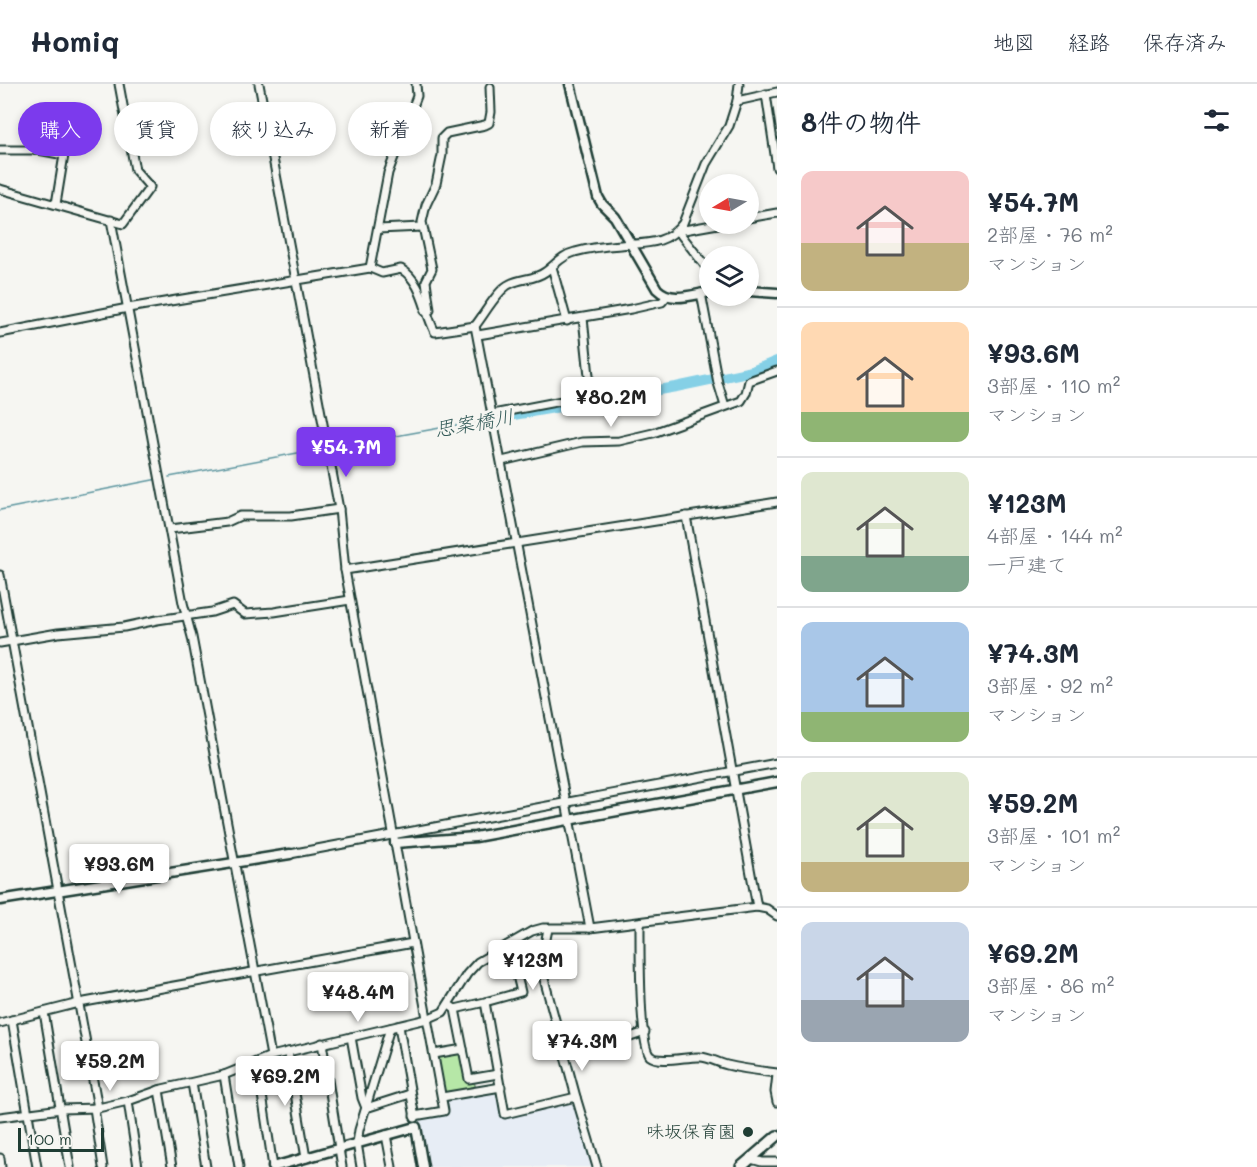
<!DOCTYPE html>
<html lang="ja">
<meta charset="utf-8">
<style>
body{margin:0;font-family:Mali,"Klee One",sans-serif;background:#f2f2f3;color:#1f2937;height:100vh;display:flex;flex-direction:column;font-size:22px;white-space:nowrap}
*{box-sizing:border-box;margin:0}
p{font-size:20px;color:#747a83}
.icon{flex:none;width:33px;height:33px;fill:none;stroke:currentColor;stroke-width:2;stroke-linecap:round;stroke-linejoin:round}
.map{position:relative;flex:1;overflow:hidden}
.sheet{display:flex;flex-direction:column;background:#fff;width:480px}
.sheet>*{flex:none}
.banner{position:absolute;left:18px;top:18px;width:570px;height:54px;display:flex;gap:12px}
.needle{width:39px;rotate:260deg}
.tools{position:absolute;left:699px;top:90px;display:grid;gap:12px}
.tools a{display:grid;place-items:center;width:60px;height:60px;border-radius:50%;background:#fff;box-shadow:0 3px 9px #0003;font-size:30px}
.scale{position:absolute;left:18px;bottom:15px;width:86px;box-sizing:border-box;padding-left:6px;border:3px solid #1f3d34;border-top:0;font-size:16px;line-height:21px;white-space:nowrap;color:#1f3d34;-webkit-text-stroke:4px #f6f6f2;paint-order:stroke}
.price{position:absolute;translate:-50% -51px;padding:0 14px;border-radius:6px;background:#fff;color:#222;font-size:20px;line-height:39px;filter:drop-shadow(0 2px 3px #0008)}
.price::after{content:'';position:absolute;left:50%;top:36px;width:18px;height:14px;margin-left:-9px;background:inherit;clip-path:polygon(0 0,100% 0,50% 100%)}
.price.selected{background:#7c3aed;color:#fff}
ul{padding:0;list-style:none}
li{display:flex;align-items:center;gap:18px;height:150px;padding:0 24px}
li+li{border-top:2px solid #e0e1e3}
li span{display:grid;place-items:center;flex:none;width:168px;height:120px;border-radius:12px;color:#555}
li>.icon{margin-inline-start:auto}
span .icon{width:72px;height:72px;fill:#fffc;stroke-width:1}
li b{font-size:26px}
h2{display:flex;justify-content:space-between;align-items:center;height:72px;padding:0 24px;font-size:26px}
.pill{padding:0 21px;border-radius:27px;background:#fff;box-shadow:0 3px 9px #0003;font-size:21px;line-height:54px}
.pill.selected{background:#7c3aed;color:#fff}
header{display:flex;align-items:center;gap:36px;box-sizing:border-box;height:84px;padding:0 30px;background:#fff;border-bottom:2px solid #e0e1e3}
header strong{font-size:28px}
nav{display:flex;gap:33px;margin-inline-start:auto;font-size:21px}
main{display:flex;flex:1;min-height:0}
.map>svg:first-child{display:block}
</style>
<header>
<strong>Homiq</strong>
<nav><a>地図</a><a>経路</a><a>保存済み</a></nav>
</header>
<main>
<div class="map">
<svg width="777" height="1083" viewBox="0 0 777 1083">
<rect width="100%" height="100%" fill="#f6f6f2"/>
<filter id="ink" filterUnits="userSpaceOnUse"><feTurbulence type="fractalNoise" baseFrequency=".0167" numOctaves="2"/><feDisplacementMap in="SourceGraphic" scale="12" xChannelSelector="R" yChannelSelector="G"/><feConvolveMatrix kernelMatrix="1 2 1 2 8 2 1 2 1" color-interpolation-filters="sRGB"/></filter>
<g filter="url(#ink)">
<path fill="#e7edf5" d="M498 1007 503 1032 569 1018 577 1023 595 1083H428L418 1034 447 1028 445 1014Z"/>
<path fill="#b6e7a7" stroke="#6a926e" stroke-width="1.5" d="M461 969 466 998 474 997 476 1006 444 1011 437 974 439 971Z"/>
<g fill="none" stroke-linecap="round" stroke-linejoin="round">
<g stroke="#5c959f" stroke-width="1.5">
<path d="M494 334 502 333"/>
<path d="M329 364 490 335"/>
<path d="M169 393 324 364"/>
<path d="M0 426 158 395"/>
</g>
<path stroke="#85d0e6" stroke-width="10" d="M502 333 676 303 752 287 777 277"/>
<g stroke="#1f3d34" stroke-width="11">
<g id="minor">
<path d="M259 0 339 425 345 486 444 1027 414 1032"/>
<path d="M766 10 777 84"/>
<path d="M737 17 777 8"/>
<path d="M0 66H38L64 71 56 120"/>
<path d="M0 105 123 140 150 103 135 86 119 0"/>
<path d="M748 134 777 129"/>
<path d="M111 136 183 519 192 553 271 972"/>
<path d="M680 144 684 146 718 140"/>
<path d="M378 145 422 143"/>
<path d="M678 147 710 188"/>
<path d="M552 183 567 237"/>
<path d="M370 184 388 89 417 12 416 0"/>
<path d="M701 209 718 299 725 322"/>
<path d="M425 227 430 226 426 197 432 185 422 138 426 121 436 100 442 71V54L447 49 485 41 489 39 491 28 490 3"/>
<path d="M583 234 591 311"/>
<path d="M475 242 590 844"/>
<path d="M0 249 128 224 370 184 382 189 401 185C423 198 424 228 435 248L475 242C484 231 498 205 510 200 521 194 534 196 545 188 555 181 562 171 575 168 589 164 606 162 621 161 646 159 667 161 683 139L706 80 729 42 737 17 739 0"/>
<path d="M478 251 631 225 662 218 667 212"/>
<path d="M493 330 635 303"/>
<path d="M502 377 582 358 619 357 653 349 741 317 746 309 749 297 777 287"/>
<path d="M686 432 757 823"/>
<path d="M170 445 227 438 240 432H291L339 425"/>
<path d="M345 486 777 418"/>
<path d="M0 491 98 1024"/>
<path d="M0 559 58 549 124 543 157 536 212 528 233 521 245 530 274 528 350 516"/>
<path d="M290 770 777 679"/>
<path d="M640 839C640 858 639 961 650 972 660 980 688 972 700 973 709 973 718 979 727 981 743 985 760 987 777 989"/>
<path d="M548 845 542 875 544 895 576 1013 597 1083"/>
<path d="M485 918 521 908 511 867 508 861"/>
<path d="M449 921 455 925 485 918 505 1030 576 1013"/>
<path d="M455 925 469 995 498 990"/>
<path d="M44 928 70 1083"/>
<path d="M12 936 37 1083"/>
<path d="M0 939 79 919 413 859"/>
<path d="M399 942 415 1034"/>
<path d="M351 953 362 1014 366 1024 410 1010"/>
<path d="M322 959 342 1083"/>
<path d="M288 968 306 1074"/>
<path d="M564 969 613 959 645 948"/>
<path d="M434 970 463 965"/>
<path d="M257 978 273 1083"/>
<path d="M224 991 239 1083"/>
<path d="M777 991 775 1008 777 1018"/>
<path d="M192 999 206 1083"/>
<path d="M159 1006 172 1083"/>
<path d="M442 1013 501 1003"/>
<path d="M128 1017 138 1083"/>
<path d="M94 1024 103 1083"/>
<path d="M0 1033 61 1025 98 1024 128 1017 162 1005 224 991 271 972 427 935 443 928 467 890 478 878 532 847 543 844H590L757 823 767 825 777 832"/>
<path d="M386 1051 392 1083"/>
<path d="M0 1074 1 1083"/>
<path d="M751 1075 762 1078H777"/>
<path d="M361 1083 357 1059 359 1046 390 944"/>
</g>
</g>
<g stroke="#1f3d34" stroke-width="13">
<g id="tertiary">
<path d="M570 0 598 113 602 120 615 133 657 205C671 219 691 211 710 208"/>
<path d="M748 207 777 209"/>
<path d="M395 759 475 753 777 698"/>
<path d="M0 816 290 770"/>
<path d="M273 1083 416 1043 423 1083"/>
</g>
</g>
<g stroke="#1f3d34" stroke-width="14">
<path id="secondary" d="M741 1083 777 1052"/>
</g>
<use href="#minor" stroke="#f6f6f2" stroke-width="7"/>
<use href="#tertiary" stroke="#f6f6f2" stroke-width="8"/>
<use href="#secondary" stroke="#f6f6f2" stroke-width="9"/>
</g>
</g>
<circle fill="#1f3d34" stroke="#f6f6f2" stroke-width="2" cx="748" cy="1048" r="6"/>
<g text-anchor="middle" stroke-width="6" stroke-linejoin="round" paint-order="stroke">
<g font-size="18" fill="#1f3d34" stroke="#f6f6f2" text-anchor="end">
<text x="736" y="1054">味坂保育園</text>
</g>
<g font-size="20" font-style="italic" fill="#335a58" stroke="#f6f6f2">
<text transform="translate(474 339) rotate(-10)" y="7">思案橋川</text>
</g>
</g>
</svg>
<div class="tools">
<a><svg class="needle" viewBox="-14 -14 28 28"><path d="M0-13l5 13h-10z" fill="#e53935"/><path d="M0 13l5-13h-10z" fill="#747a83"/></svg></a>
<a><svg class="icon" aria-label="layers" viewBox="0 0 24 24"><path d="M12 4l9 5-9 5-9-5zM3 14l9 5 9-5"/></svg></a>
</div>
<div class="scale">100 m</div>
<b class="price" style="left:611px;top:344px">¥80.2M</b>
<b class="price selected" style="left:346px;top:394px">¥54.7M</b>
<b class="price" style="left:119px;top:811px">¥93.6M</b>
<b class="price" style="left:533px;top:907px">¥123M</b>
<b class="price" style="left:358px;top:939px">¥48.4M</b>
<b class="price" style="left:582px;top:988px">¥74.3M</b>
<b class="price" style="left:110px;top:1008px">¥59.2M</b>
<b class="price" style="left:285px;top:1023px">¥69.2M</b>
<div class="banner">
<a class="pill selected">購入</a>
<a class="pill">賃貸</a>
<a class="pill">絞り込み</a>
<a class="pill">新着</a>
</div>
</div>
<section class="sheet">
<h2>8件の物件<svg class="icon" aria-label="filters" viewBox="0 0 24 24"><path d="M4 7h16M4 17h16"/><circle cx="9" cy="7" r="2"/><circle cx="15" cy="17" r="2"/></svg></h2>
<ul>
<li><span style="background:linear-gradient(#f6c9c9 60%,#c2b280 0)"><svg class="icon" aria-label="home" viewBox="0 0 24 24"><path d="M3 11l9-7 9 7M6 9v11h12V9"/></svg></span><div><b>¥54.7M</b><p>2部屋 · 76 m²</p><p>マンション</p></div></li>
<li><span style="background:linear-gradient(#ffd9b3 75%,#8fb573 0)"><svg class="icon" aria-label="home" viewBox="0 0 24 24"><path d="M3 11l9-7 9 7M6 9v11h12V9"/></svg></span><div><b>¥93.6M</b><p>3部屋 · 110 m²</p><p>マンション</p></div></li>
<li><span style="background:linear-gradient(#dfe7d0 70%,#7fa58c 0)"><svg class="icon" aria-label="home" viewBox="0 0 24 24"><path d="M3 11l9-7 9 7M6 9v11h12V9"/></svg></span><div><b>¥123M</b><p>4部屋 · 144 m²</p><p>一戸建て</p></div></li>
<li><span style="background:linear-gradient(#a9c7e8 75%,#8fb573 0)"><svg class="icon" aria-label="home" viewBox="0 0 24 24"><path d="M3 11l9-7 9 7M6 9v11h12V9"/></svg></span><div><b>¥74.3M</b><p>3部屋 · 92 m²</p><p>マンション</p></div></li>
<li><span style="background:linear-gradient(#dfe7d0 75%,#c2b280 0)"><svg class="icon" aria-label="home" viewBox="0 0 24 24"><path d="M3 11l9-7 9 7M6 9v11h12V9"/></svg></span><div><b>¥59.2M</b><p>3部屋 · 101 m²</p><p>マンション</p></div></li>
<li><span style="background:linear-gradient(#c9d6e8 65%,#9aa5b1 0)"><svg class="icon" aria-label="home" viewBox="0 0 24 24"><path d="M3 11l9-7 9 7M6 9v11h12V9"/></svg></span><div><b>¥69.2M</b><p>3部屋 · 86 m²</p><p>マンション</p></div></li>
</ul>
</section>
</main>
